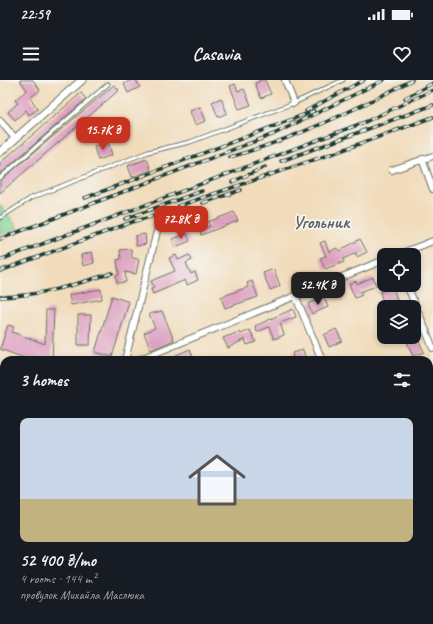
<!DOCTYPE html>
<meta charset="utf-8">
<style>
body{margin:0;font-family:Caveat,sans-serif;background:#242831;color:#f1f3f6;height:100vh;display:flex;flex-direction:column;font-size:15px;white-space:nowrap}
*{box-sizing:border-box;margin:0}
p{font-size:13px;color:#9ea1a6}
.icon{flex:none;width:22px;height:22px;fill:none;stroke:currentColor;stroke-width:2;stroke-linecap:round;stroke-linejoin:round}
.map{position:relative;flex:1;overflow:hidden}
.drawer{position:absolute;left:0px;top:276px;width:433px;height:268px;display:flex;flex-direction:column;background:#171b24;border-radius:12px 12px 0 0;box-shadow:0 2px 6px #0003}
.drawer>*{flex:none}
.buttons{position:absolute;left:377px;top:168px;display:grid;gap:8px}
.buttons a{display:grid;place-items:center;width:44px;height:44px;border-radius:8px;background:#171b24;box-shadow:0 2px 6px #0003;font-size:20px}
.price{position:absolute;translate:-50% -34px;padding:0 9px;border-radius:8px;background:#c8321e;color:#fff;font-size:13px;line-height:26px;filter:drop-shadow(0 1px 2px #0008)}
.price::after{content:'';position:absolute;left:50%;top:24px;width:12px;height:9px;margin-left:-6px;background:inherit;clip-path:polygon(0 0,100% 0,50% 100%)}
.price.selected{background:#222;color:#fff}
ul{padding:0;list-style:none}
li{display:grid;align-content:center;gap:8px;height:212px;padding:0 20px}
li+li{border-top:1px solid #363941}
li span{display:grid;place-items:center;height:124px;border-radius:8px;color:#555}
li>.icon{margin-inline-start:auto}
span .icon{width:72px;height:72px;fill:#fffc;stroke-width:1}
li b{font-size:17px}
h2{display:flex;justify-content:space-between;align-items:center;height:48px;padding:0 20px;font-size:17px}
.status{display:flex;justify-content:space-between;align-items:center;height:28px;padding:0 20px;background:#171b24;direction:ltr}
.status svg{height:11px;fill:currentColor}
header{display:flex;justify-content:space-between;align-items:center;height:52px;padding:0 20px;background:#171b24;font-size:18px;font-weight:700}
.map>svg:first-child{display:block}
</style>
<div class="status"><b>22:59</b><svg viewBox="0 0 49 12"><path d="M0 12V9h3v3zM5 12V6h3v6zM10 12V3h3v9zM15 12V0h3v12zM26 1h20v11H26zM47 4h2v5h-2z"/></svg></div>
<header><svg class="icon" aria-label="menu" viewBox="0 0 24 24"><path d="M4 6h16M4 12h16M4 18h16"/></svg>Casavia<svg class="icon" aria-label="heart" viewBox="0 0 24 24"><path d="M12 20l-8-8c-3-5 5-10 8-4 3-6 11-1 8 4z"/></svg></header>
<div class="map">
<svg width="433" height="544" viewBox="0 0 433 544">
<rect width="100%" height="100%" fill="#f6f6f2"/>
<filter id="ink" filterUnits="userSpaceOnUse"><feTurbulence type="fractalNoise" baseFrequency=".025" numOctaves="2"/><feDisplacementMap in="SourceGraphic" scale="8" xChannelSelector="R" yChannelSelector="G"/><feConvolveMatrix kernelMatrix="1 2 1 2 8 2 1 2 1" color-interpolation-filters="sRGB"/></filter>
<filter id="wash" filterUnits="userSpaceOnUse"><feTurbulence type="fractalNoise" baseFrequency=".012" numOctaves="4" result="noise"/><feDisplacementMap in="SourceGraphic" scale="16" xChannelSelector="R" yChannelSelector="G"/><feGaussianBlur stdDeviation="0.9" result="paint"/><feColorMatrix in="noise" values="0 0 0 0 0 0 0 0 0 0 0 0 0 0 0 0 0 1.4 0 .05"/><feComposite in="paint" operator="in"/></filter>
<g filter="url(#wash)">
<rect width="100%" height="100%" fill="#f1dbba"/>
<path fill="#83d697" stroke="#518a66" d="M0 125 18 148 0 155Z"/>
<g id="blocks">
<g fill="#dd9dbf">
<path d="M20 0H33L40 10 30 18 38 29 29 35 26 30 15 40 8 32 18 23 15 20 27 10Z"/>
<path d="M132 0H136L140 7 128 13 124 4Z"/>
<path d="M259 0H265L271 14 261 18 255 3 259 2Z"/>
<path d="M235 4 238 11 244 9 251 25 239 29 230 6Z"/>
<path d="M114 5 119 10 0 113V101Z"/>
<path d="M81 13 86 19 0 94V83Z"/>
<path d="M221 18 227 33 218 37 212 22Z"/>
<path d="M200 27 206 41 195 45 190 31Z"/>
<path d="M108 62 112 75 98 80 94 67Z"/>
<path d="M147 79 151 90 132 97 128 86Z"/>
<path d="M234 132 238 141 201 155 200 150 210 146 208 142Z"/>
<path d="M145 154 146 164 136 166 135 156Z"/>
<path d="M187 154 190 161 175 167 172 159Z"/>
<path d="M360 159 367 172 357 177 356 173 343 179 344 182 325 189 320 178 326 176 320 163 325 161 329 172 337 168 339 171Z"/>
<path d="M131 169 132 178 139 179 136 194 125 192 126 202 117 203 116 195H119L117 180 121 179 120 170Z"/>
<path d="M92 172 94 183 83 186 81 175Z"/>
<path d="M176 175 178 180 189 175 192 180 186 183 191 194 195 192 198 200 187 205 185 200 153 214 151 209 154 207 151 201 175 191 169 178Z"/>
<path d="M274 189 280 206 270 210 263 193Z"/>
<path d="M373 197 376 206 360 212 362 215 355 218 349 204 356 201 357 204Z"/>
<path d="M252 201 258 217 225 228 221 217 248 207 247 203Z"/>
<path d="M393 207 397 220 384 225 380 212Z"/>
<path d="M101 209 102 219 71 225 69 215Z"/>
<path d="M112 216 129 222 112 277 95 272Z"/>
<path d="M324 217 328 227 312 234 308 224Z"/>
<path d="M293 229 296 237 280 243 284 255 274 259 269 247 257 252 255 246Z"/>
<path d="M46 230H54L52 280H30L0 269 8 245 14 247 12 252 45 264Z"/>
<path d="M162 231 174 260 151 270 144 253 155 248 149 234Z"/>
<path d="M78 235H91L90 265H78Z"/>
<path d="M336 249 342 261 329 267 324 255Z"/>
<path d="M250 250 256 262 247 265 245 259 228 268 223 258 239 252 241 254Z"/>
<path d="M405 257H417L424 272 413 276Z"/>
<path d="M190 269 194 280H178L176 275Z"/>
<path d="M303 270 306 280H294L292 273Z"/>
</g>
</g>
</g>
<g filter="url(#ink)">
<use href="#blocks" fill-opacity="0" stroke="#687463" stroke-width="1"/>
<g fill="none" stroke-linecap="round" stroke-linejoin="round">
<g stroke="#687463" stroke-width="5">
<g id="service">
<path d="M0 98 108 4"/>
<path d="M0 138 31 118 148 72 190 62 294 23 343 0"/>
</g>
</g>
<g stroke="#687463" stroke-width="8">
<g id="minor">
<path d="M285 0 294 23"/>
<path d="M0 41 15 58"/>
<path d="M422 79 433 109"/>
<path d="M392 90 433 76"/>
<path d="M397 175 433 161"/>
<path d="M407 205 433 268"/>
<path d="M295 215 322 280"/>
<path d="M125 280 157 151"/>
<path d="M138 280 384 180"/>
<path d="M429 341 433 338"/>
<path d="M257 540 269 544"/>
<path d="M48 544 49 540"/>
<path d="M360 544 361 540"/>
</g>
</g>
<g stroke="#687463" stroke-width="9">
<g id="tertiary">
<path d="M0 72 82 0"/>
<path d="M0 328 4 329"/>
<path d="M429 467 433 469"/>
</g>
</g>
<use href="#service" stroke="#fff" stroke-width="3"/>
<use href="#minor" stroke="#fff" stroke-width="6"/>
<use href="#tertiary" stroke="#fff" stroke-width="7"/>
<g stroke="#1f3d34" stroke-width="3.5">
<g id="rail">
<path d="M405 18 433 3"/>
<path d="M306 31 364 0"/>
<path d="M230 77C294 59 353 31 412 0"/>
<path d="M281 81 433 25"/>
<path d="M232 102 265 87"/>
<path d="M85 118 314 31"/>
<path d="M203 123 241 110"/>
<path d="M178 126 340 71 433 37"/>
<path d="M125 139 202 111"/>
<path d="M135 141 186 128"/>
<path d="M0 159 274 54 384 0"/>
<path d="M0 180 365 42 433 10"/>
<path d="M0 191 135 141"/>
<path d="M0 217C39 216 74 205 112 193"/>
</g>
</g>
<use href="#rail" stroke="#f6f6f2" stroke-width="2" stroke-dasharray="6" stroke-linecap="butt"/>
</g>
</g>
<g text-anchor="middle" stroke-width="3.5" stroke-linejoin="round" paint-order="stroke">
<g font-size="18" font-weight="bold" fill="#625f65" stroke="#f6f6f2">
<text x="321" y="148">Угольник</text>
</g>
</g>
</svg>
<div class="buttons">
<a><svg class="icon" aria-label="locate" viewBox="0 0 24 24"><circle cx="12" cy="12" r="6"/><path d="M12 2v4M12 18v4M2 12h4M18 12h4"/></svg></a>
<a><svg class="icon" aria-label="layers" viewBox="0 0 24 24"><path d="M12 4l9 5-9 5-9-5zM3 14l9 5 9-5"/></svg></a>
</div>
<b class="price" style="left:103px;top:71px">15.7K ₴</b>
<b class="price" style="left:181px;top:160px">72.8K ₴</b>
<b class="price selected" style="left:318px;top:226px">52.4K ₴</b>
<section class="drawer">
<h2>3 homes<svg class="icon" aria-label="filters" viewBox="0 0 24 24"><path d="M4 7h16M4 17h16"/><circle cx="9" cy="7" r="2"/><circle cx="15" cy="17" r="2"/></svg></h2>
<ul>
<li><span style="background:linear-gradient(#c9d6e8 65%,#c2b280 0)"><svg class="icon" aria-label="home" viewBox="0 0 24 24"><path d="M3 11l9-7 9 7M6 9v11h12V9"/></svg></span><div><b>52 400 ₴/mo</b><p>4 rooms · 144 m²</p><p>провулок Михайла Маслюка</p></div></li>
</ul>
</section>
</div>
